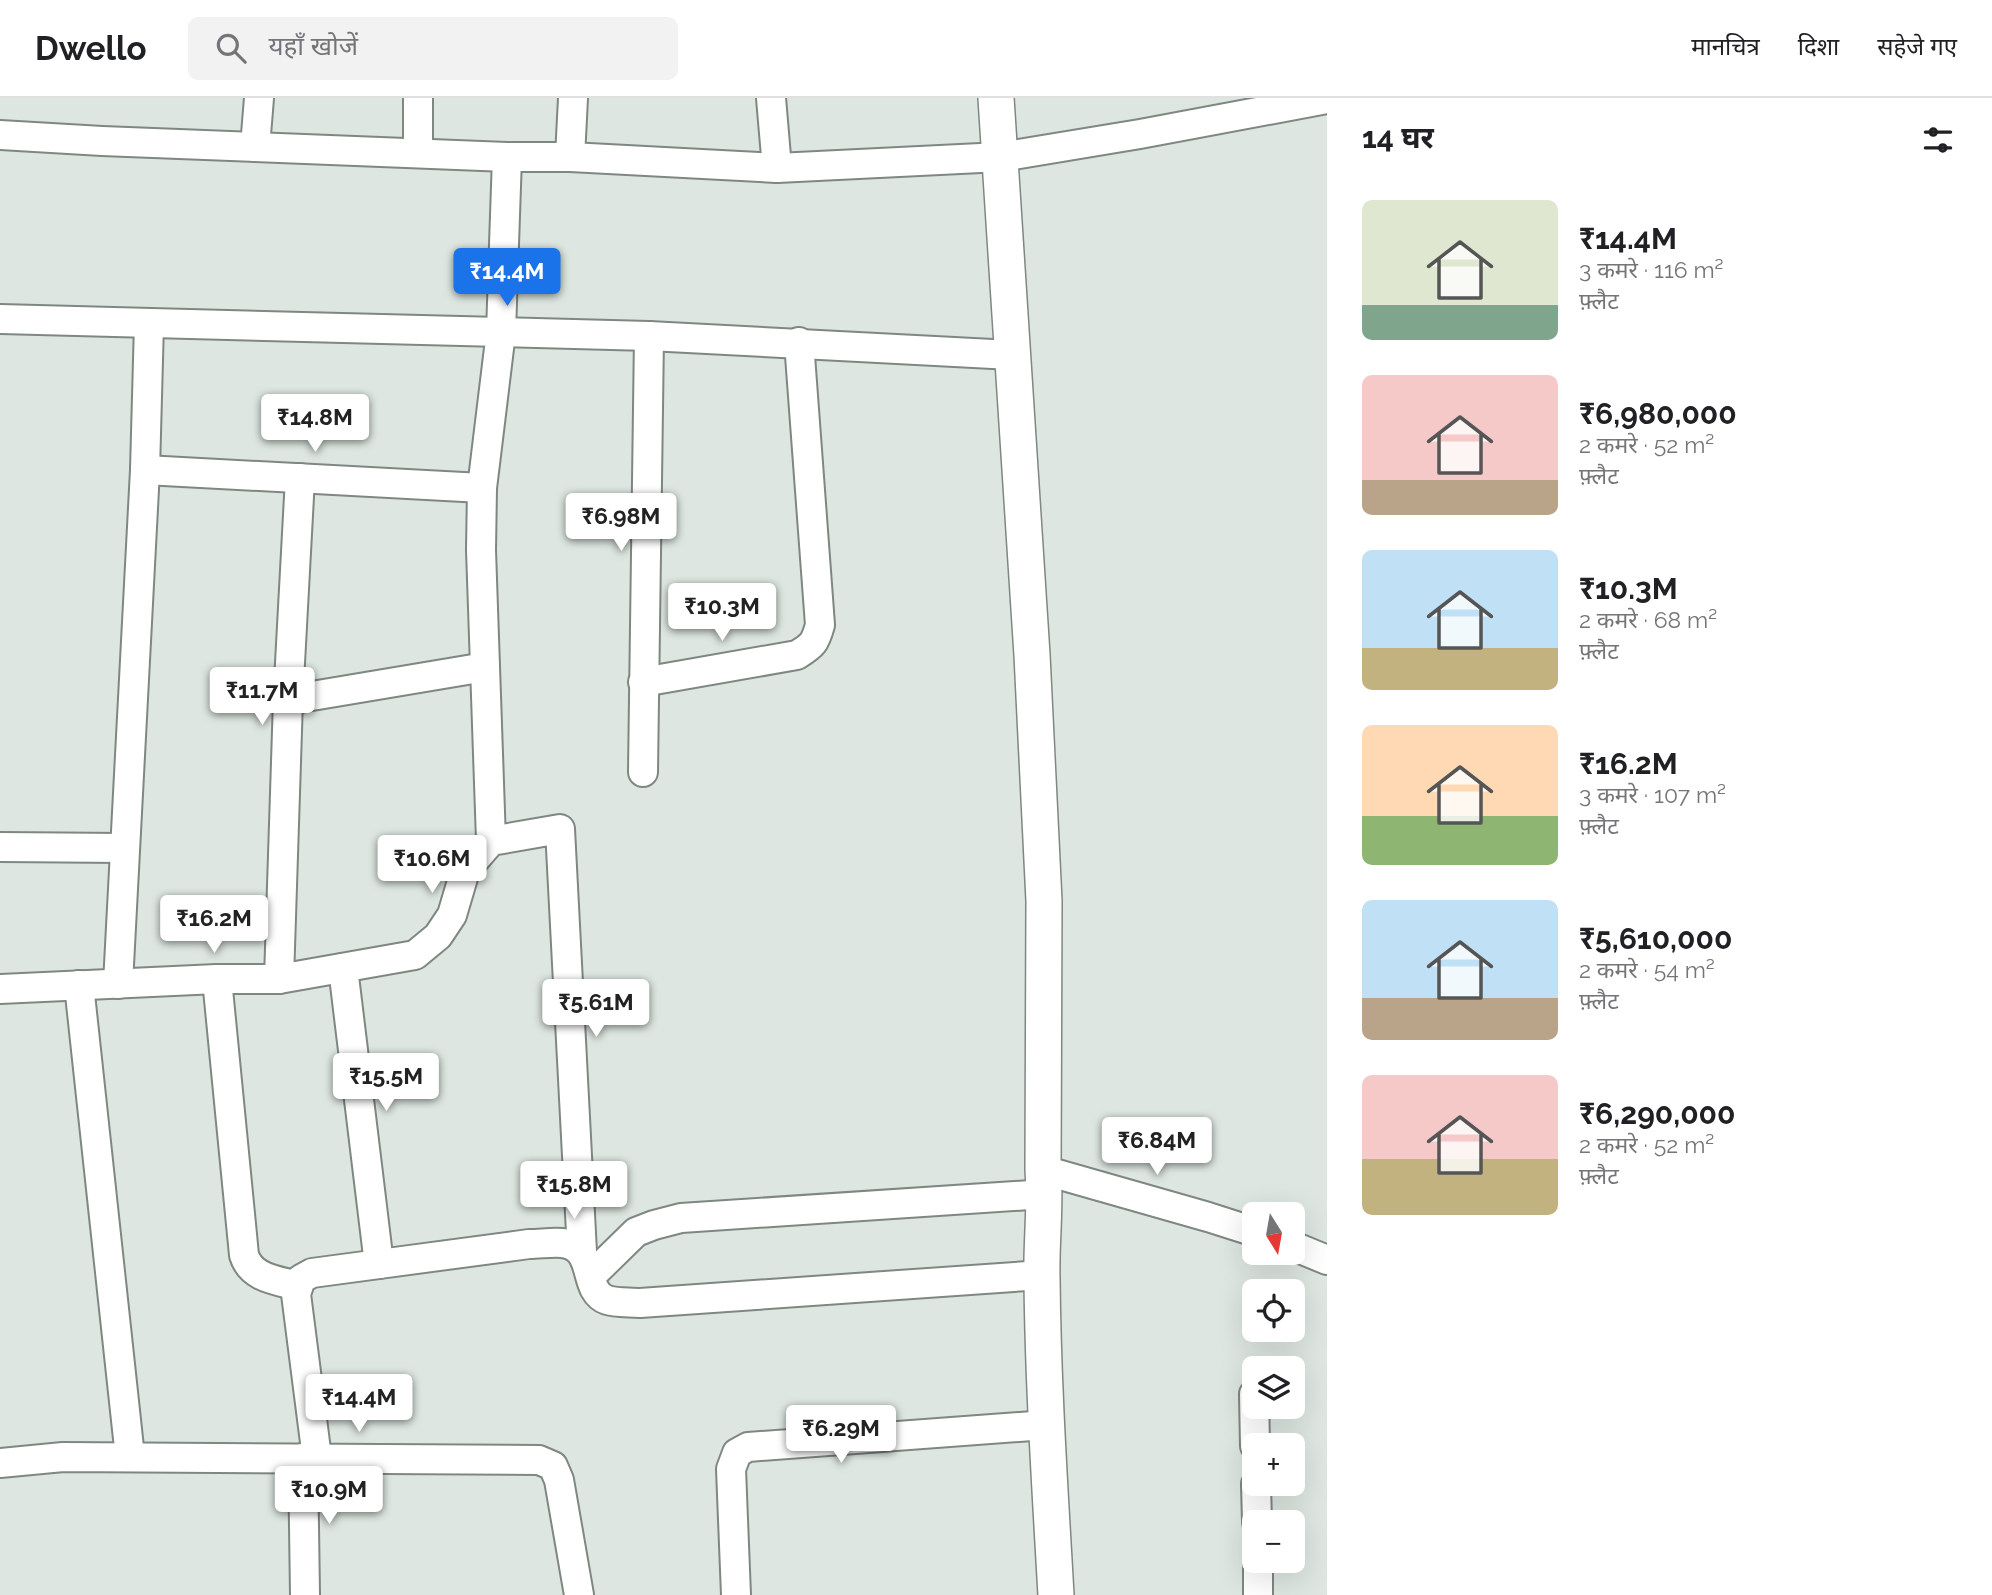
<!DOCTYPE html>
<html lang="hi">
<meta charset="utf-8">
<style>
body{margin:0;font-family:Raleway,"Noto Sans Devanagari",sans-serif;background:#f2f2f2;color:#202124;height:100vh;display:flex;flex-direction:column;font-size:26px;white-space:nowrap}
*{box-sizing:border-box;margin:0}
p{font-size:23px;color:#757577}
.icon{flex:none;width:38px;height:38px;fill:none;stroke:currentColor;stroke-width:2;stroke-linecap:round;stroke-linejoin:round}
.map{position:relative;flex:1;overflow:hidden}
.side{display:flex;flex-direction:column;background:#fff;width:665px}
.side>*{flex:none}
.needle{width:46px;rotate:169deg}
.controls{position:absolute;left:1242px;top:1104px;display:grid;gap:14px}
.controls a{display:grid;place-items:center;width:63px;height:63px;border-radius:10px;background:#fff;box-shadow:0 7px 28px #0002;font-size:35px}
.price{position:absolute;translate:-50% -60px;padding:0 16px;border-radius:7px;background:#fff;color:#222;font-size:23px;line-height:46px;filter:drop-shadow(0 2px 4px #0008)}
.price::after{content:'';position:absolute;left:50%;top:42px;width:21px;height:16px;margin-left:-10px;background:inherit;clip-path:polygon(0 0,100% 0,50% 100%)}
.price.current{background:#1a73e8;color:#fff}
ul{padding:0;list-style:none}
li{display:flex;align-items:center;gap:21px;height:175px;padding:0 35px}
li span{display:grid;place-items:center;flex:none;width:196px;height:140px;border-radius:10px;color:#555}
li>.icon{margin-inline-start:auto}
span .icon{width:84px;height:84px;fill:#fffc;stroke-width:1}
li b{font-size:30px}
h2{display:flex;justify-content:space-between;align-items:center;height:84px;padding:0 35px;font-size:30px}
header{display:flex;align-items:center;gap:42px;box-sizing:border-box;height:98px;padding:0 35px;background:#fff;border-bottom:2px solid #e0e0e0}
header strong{font-size:33px}
nav{display:flex;gap:38px;margin-inline-start:auto;font-size:24px}
.search{width:490px;height:63px;background:#f2f2f2;display:flex;align-items:center;gap:18px;box-sizing:border-box;padding:0 24px;border-radius:10px;color:#757577;font-size:26px}
main{display:flex;flex:1;min-height:0}
.map>svg:first-child{display:block}
</style>
<header>
<strong>Dwello</strong>
<div class="search"><svg class="icon" aria-label="search" viewBox="0 0 24 24"><circle cx="10" cy="10" r="6"/><path d="M15 15l6 6"/></svg>यहाँ खोजें</div>
<nav><a>मानचित्र</a><a>दिशा</a><a>सहेजे गए</a></nav>
</header>
<main>
<div class="map">
<svg width="1327" height="1497" viewBox="0 0 1327 1497">
<rect width="100%" height="100%" fill="#dde6e0"/>
<g fill="none" stroke-linecap="round" stroke-linejoin="round">
<g stroke="#7f8781" stroke-width="32">
<g id="minor">
<path d="M771 0 777 70"/>
<path d="M0 37 102 43 507 59H570L777 70 1001 59 1140 36 1327 1"/>
<path d="M255 49 259 0"/>
<path d="M418 55V0"/>
<path d="M570 59 573 0"/>
<path d="M0 221 649 238 1012 257"/>
<path d="M145 372 482 390"/>
<path d="M643 584 797 557C813 547 815 545 820 527L799 244"/>
<path d="M288 602 485 569"/>
<path d="M643 674 649 238"/>
<path d="M491 743 481 452 482 390 501 234 507 59"/>
<path d="M0 749 124 750"/>
<path d="M343 870 379 1166"/>
<path d="M217 881 244 1157C251 1180 276 1182 298 1188"/>
<path d="M279 881 288 602 300 380"/>
<path d="M118 886 145 372 149 225"/>
<path d="M79 887 130 1359"/>
<path d="M0 891 217 881H279L415 857 438 838 452 817 465 773 491 743 560 731 582 1154"/>
<path d="M1043 1072 1208 1119 1255 1134"/>
<path d="M1293 1148 1327 1162"/>
<path d="M591 1178 636 1134 654 1127 681 1120 1045 1096"/>
<path d="M1254 1296 1255 1348"/>
<path d="M303 1360 305 1497"/>
<path d="M317 1360 296 1196 301 1181 312 1175 529 1146C540 1146 552 1144 562 1145 598 1149 581 1193 607 1202 616 1205 629 1204 640 1205L1042 1177"/>
<path d="M0 1365 63 1359 539 1362 553 1368 559 1382 579 1497"/>
<path d="M1256 1386 1257 1424"/>
<path d="M1258 1463V1497"/>
<path d="M736 1497 731 1371 737 1355 748 1349 1046 1327"/>
</g>
</g>
<g stroke="#7f8781" stroke-width="38">
<path id="tertiary" d="M996 0 1032 557 1044 803 1043 1072C1046 1108 1041 1144 1042 1180 1043 1286 1050 1391 1056 1497"/>
</g>
<use href="#minor" stroke="#fff" stroke-width="28"/>
<use href="#tertiary" stroke="#fff" stroke-width="35"/>
</g>
</svg>
<div class="controls">
<a><svg class="needle" viewBox="-14 -14 28 28"><path d="M0-13l5 13h-10z" fill="#e53935"/><path d="M0 13l5-13h-10z" fill="#757577"/></svg></a>
<a><svg class="icon" aria-label="locate" viewBox="0 0 24 24"><circle cx="12" cy="12" r="6"/><path d="M12 2v4M12 18v4M2 12h4M18 12h4"/></svg></a>
<a><svg class="icon" aria-label="layers" viewBox="0 0 24 24"><path d="M12 4l9 5-9 5-9-5zM3 14l9 5 9-5"/></svg></a>
<a>+</a>
<a>−</a>
</div>
<b class="price current" style="left:507px;top:210px">₹14.4M</b>
<b class="price" style="left:315px;top:356px">₹14.8M</b>
<b class="price" style="left:621px;top:455px">₹6.98M</b>
<b class="price" style="left:722px;top:545px">₹10.3M</b>
<b class="price" style="left:262px;top:629px">₹11.7M</b>
<b class="price" style="left:432px;top:797px">₹10.6M</b>
<b class="price" style="left:214px;top:857px">₹16.2M</b>
<b class="price" style="left:596px;top:941px">₹5.61M</b>
<b class="price" style="left:386px;top:1015px">₹15.5M</b>
<b class="price" style="left:1157px;top:1079px">₹6.84M</b>
<b class="price" style="left:574px;top:1123px">₹15.8M</b>
<b class="price" style="left:359px;top:1336px">₹14.4M</b>
<b class="price" style="left:841px;top:1367px">₹6.29M</b>
<b class="price" style="left:329px;top:1428px">₹10.9M</b>
</div>
<section class="side">
<h2>14 घर<svg class="icon" aria-label="filters" viewBox="0 0 24 24"><path d="M4 7h16M4 17h16"/><circle cx="9" cy="7" r="2"/><circle cx="15" cy="17" r="2"/></svg></h2>
<ul>
<li><span style="background:linear-gradient(#dfe7d0 75%,#7fa58c 0)"><svg class="icon" aria-label="home" viewBox="0 0 24 24"><path d="M3 11l9-7 9 7M6 9v11h12V9"/></svg></span><div><b>₹14.4M</b><p>3 कमरे · 116 m²</p><p>फ़्लैट</p></div></li>
<li><span style="background:linear-gradient(#f6c9c9 75%,#b9a48a 0)"><svg class="icon" aria-label="home" viewBox="0 0 24 24"><path d="M3 11l9-7 9 7M6 9v11h12V9"/></svg></span><div><b>₹6,980,000</b><p>2 कमरे · 52 m²</p><p>फ़्लैट</p></div></li>
<li><span style="background:linear-gradient(#bfe0f5 70%,#c2b280 0)"><svg class="icon" aria-label="home" viewBox="0 0 24 24"><path d="M3 11l9-7 9 7M6 9v11h12V9"/></svg></span><div><b>₹10.3M</b><p>2 कमरे · 68 m²</p><p>फ़्लैट</p></div></li>
<li><span style="background:linear-gradient(#ffd9b3 65%,#8fb573 0)"><svg class="icon" aria-label="home" viewBox="0 0 24 24"><path d="M3 11l9-7 9 7M6 9v11h12V9"/></svg></span><div><b>₹16.2M</b><p>3 कमरे · 107 m²</p><p>फ़्लैट</p></div></li>
<li><span style="background:linear-gradient(#bfe0f5 70%,#b9a48a 0)"><svg class="icon" aria-label="home" viewBox="0 0 24 24"><path d="M3 11l9-7 9 7M6 9v11h12V9"/></svg></span><div><b>₹5,610,000</b><p>2 कमरे · 54 m²</p><p>फ़्लैट</p></div></li>
<li><span style="background:linear-gradient(#f6c9c9 60%,#c2b280 0)"><svg class="icon" aria-label="home" viewBox="0 0 24 24"><path d="M3 11l9-7 9 7M6 9v11h12V9"/></svg></span><div><b>₹6,290,000</b><p>2 कमरे · 52 m²</p><p>फ़्लैट</p></div></li>
</ul>
</section>
</main>
